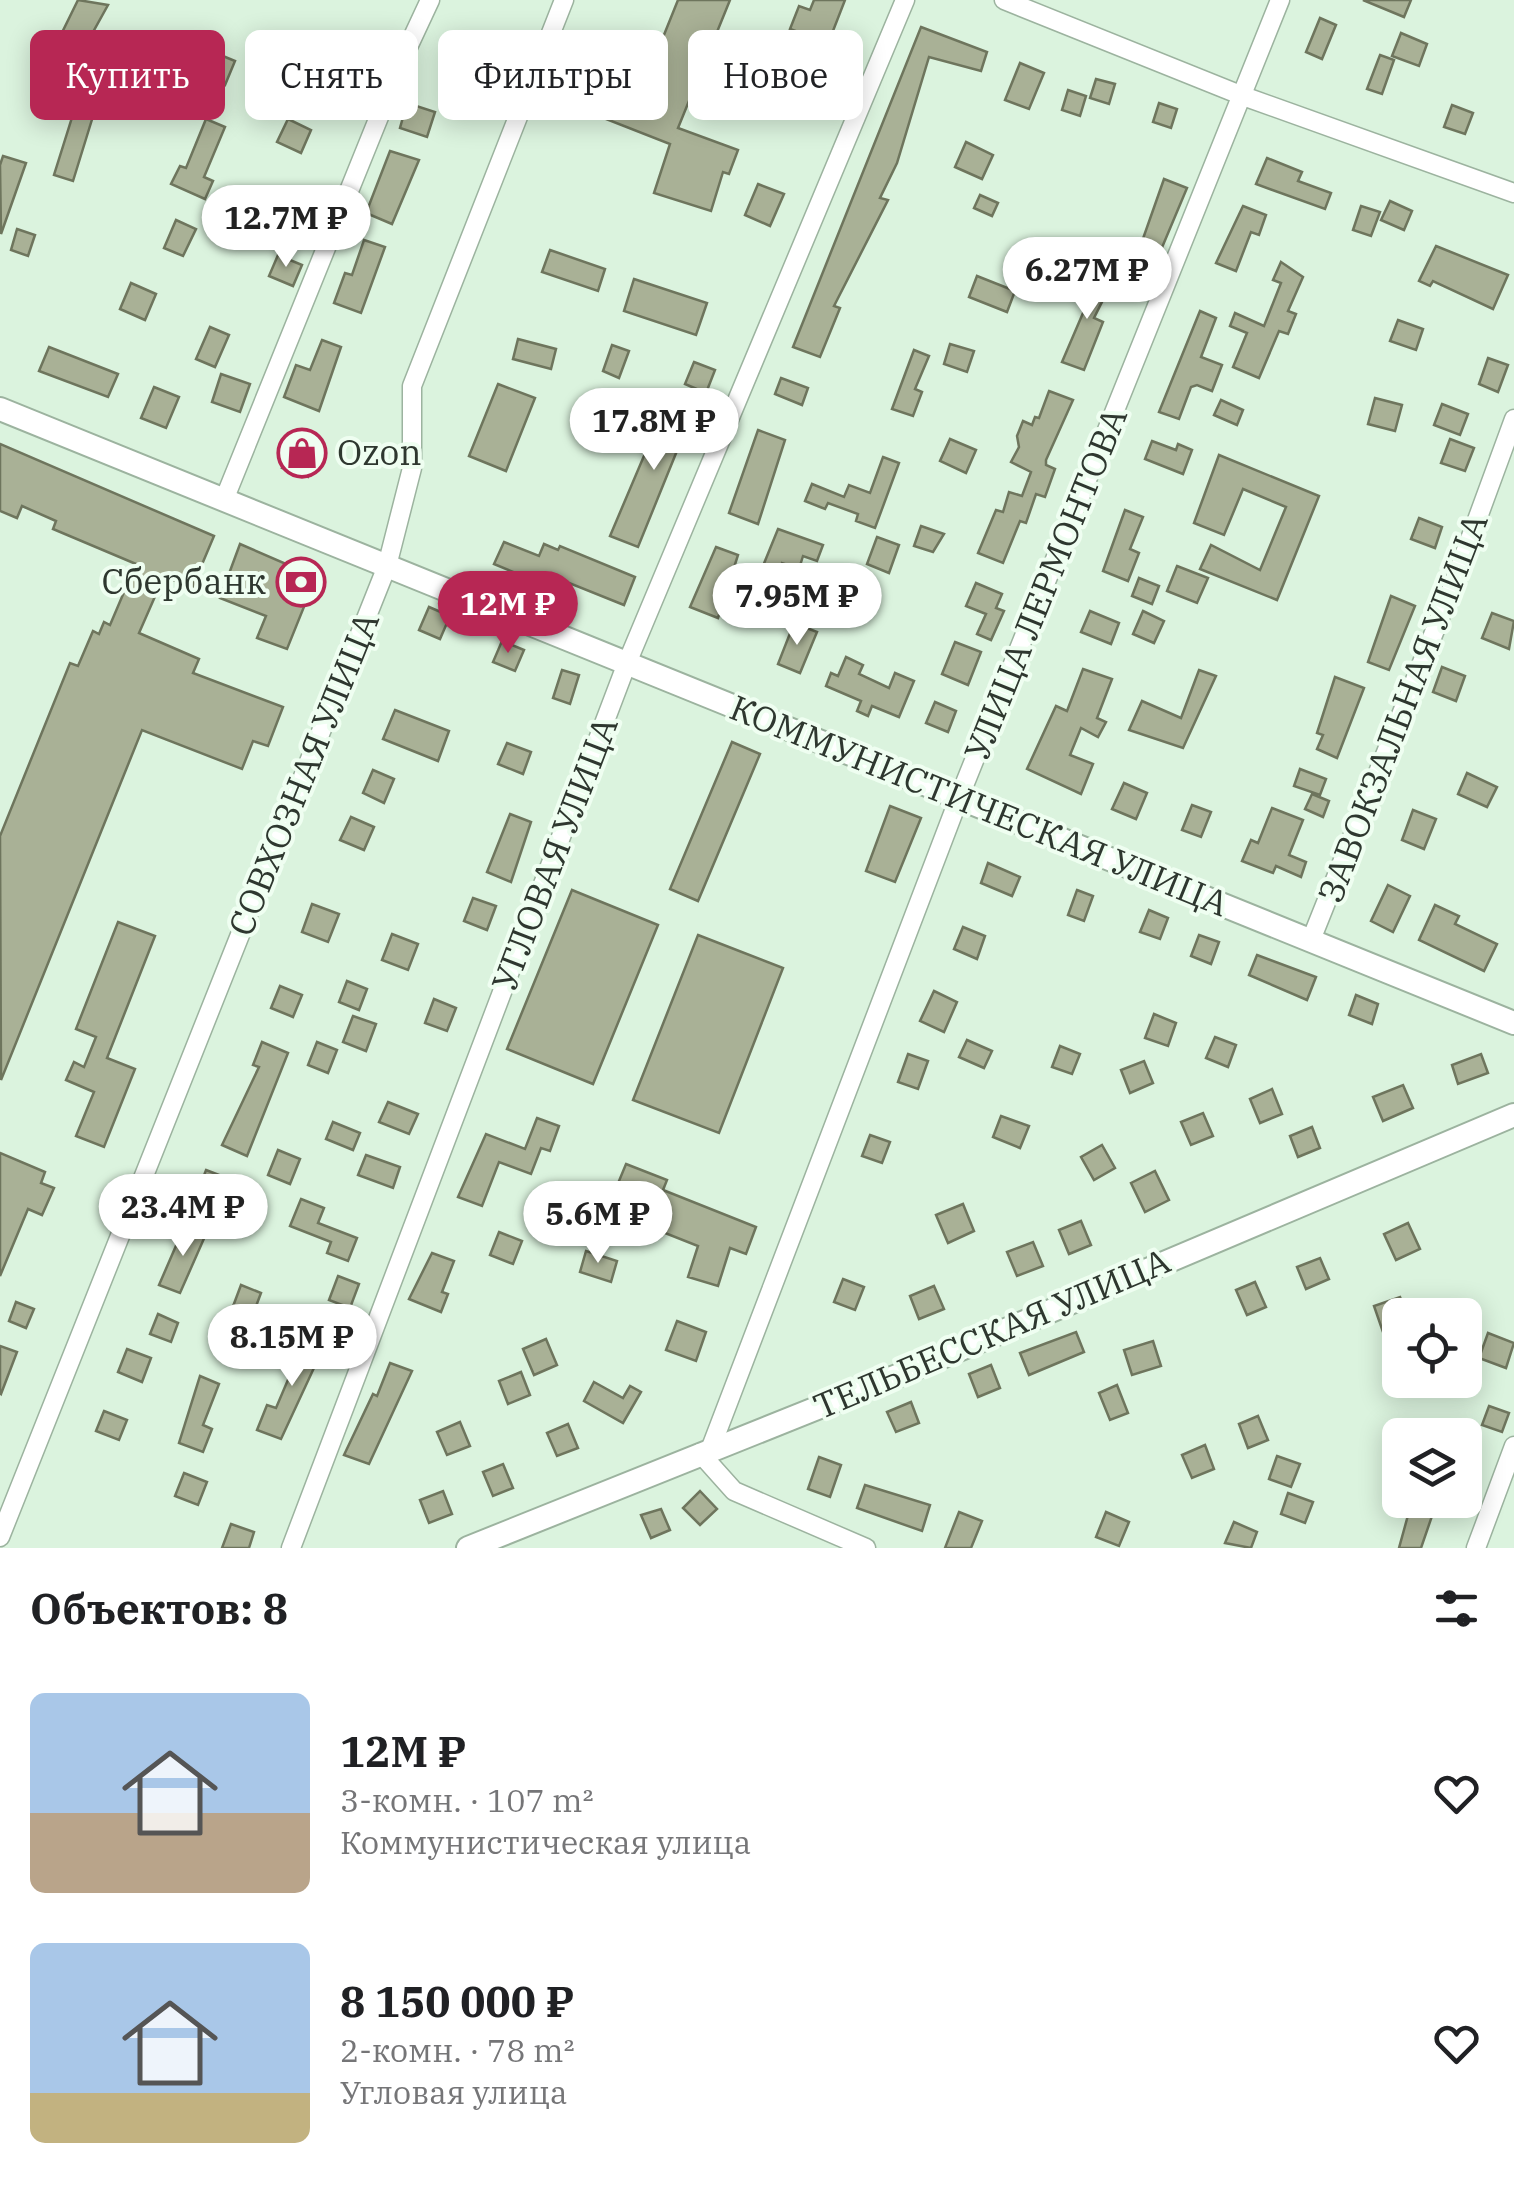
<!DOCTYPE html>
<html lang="ru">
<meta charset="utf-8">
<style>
body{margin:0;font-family:"IBM Plex Serif",serif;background:#f2f2f2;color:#202124;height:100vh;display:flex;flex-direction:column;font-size:38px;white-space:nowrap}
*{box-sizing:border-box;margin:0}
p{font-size:32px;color:#757577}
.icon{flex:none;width:55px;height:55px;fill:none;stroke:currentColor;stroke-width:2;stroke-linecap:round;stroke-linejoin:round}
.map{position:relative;height:1548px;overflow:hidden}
.side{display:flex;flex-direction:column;background:#fff;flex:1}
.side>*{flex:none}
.banner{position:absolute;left:30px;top:30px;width:1000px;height:90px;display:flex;gap:20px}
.controls{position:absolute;left:1382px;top:1298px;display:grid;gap:20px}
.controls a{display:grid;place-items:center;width:100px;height:100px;border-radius:15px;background:#fff;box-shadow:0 5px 25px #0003;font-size:50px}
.price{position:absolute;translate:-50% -85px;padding:0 22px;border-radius:35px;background:#fff;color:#222;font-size:32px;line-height:65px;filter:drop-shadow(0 2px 5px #0008)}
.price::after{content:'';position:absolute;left:50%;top:60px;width:30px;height:22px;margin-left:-15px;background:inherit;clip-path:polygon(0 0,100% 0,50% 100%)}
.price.selected{background:#b72754;color:#fff}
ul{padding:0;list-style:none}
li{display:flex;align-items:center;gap:30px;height:250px;padding:0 30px}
li span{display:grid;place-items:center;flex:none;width:280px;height:200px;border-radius:15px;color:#555}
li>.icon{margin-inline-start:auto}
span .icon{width:120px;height:120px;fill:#fffc;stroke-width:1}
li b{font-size:42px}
h2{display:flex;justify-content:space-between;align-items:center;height:120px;padding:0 30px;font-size:42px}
.chip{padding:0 35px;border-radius:15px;background:#fff;box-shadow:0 5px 25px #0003;font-size:35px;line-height:90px}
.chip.selected{background:#b72754;color:#fff}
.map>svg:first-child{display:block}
</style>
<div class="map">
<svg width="1514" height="1548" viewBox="0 0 1514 1548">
<rect width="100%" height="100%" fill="#dbf3de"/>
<g fill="#a9b196" stroke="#6e755d" stroke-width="2.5">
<path d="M78 0 108 5 87 43 101 49 91 75 49 59Z"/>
<path d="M678 0H730L678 128 738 150 729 174 723 172 711 211 654 193 670 144 601 117 613 86 639 97Z"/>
<path d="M814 0H845L819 67 792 57 801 33 790 29 799 6 810 10Z"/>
<path d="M1363 0H1411L1404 17Z"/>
<path d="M1320 18 1336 25 1322 59 1306 52Z"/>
<path d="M921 27 987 52 981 71 929 57 897 163 880 198 888 200 834 306 840 308 820 357 793 347Z"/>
<path d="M1401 33 1427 44 1419 66 1392 56Z"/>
<path d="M201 47 235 61 225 85 191 71Z"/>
<path d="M1380 55 1394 60 1382 94 1367 89Z"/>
<path d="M1020 63 1044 73 1029 109 1005 100Z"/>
<path d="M349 65 377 78 369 95 341 82Z"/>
<path d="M1096 79 1115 84 1109 104 1090 98Z"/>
<path d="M1068 90 1086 96 1080 116 1062 110Z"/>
<path d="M407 103 435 112 427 137 400 128Z"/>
<path d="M1159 103 1177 109 1171 128 1153 122Z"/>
<path d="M1452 105 1473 113 1465 134 1444 127Z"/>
<path d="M75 108 94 113 73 181 54 175Z"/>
<path d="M206 119 225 127 204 177 213 181 205 199 171 184 180 166 186 168Z"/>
<path d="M288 119 311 130 301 153 277 142Z"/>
<path d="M966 142 993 155 982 179 955 167Z"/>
<path d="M390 151 419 160 392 224 366 213Z"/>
<path d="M3 156 26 163 1 234 0 165Z"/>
<path d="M1267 158 1302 172 1298 181 1331 193 1325 209 1256 184Z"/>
<path d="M1164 179 1187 188 1158 257 1139 250Z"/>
<path d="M758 184 784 194 770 226 745 215Z"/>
<path d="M311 187 332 196 321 221 300 212Z"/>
<path d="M980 195 998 203 992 216 974 208Z"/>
<path d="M1390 201 1412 211 1404 230 1381 220Z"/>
<path d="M1243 206 1266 215 1259 235 1251 232 1236 271 1216 263Z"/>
<path d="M1361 206 1380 212 1371 236 1353 230Z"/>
<path d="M176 220 196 229 183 256 164 248Z"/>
<path d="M17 229 35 235 28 256 11 250Z"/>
<path d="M364 240 385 247 361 313 334 303 345 273 352 275Z"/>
<path d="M1436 246 1508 275 1493 309 1433 281 1430 286 1419 281Z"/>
<path d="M550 250 605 269 598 291 542 272Z"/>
<path d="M278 255 302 265 293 286 269 276Z"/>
<path d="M1281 262 1303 277 1288 311 1296 314 1288 334 1279 331 1259 378 1233 367 1247 333 1230 326 1235 313 1264 326 1281 283 1273 280Z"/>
<path d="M1086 272 1111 284 1094 318 1103 322 1084 370 1062 362 1089 299 1076 292Z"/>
<path d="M977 276 1015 291 1007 312 969 297Z"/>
<path d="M634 279 707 303 696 335 624 311Z"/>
<path d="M131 283 156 294 145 320 120 309Z"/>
<path d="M1200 311 1216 318 1201 357 1222 365 1212 391 1197 385 1191 387 1179 419 1159 412Z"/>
<path d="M1398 320 1423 329 1416 350 1390 341Z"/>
<path d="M210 327 229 335 215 367 196 359Z"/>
<path d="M518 339 556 349 551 369 513 359Z"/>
<path d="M322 340 341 347 319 411 284 397 296 365 310 370Z"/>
<path d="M950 344 974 351 967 372 944 364Z"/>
<path d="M612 345 629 351 619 378 603 371Z"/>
<path d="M49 347 118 374 108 397 39 371Z"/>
<path d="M914 350 929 356 915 389 922 392 913 416 892 409Z"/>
<path d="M1488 358 1508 365 1498 392 1479 384Z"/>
<path d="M694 362 715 370 706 393 685 384Z"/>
<path d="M221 374 250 384 240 412 212 402Z"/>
<path d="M781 378 808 388 802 405 775 394Z"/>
<path d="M498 384 535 398 506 471 469 456Z"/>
<path d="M154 387 179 397 166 428 141 418Z"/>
<path d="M1049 391 1073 400 1046 460V465L1055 469 1045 497 1036 494 1026 523 1020 521 1003 563 978 553 996 510 1003 512 1009 492 1022 496 1031 472 1011 462 1019 447 1017 436 1023 421 1032 425 1035 417 1039 418Z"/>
<path d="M1375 398 1402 405 1395 431 1368 424Z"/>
<path d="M1221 400 1243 410 1237 425 1214 415Z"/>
<path d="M666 404 703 418 695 441 683 436 638 547 610 536Z"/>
<path d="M1442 404 1468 414 1460 435 1434 425Z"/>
<path d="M758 430 785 440 758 524 729 513Z"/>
<path d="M950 439 976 450 966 473 940 461Z"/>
<path d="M1450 439 1474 448 1465 471 1441 463Z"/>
<path d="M293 440 317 450 308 477 282 468Z"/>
<path d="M1152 441 1176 450 1178 444 1192 450 1183 474 1145 459Z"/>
<path d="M0 444 214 536 192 588 164 576 139 633 199 659 193 673 283 707 268 746 253 741 242 769 142 730 1 1080 0 836 70 663 78 666 93 631 99 634 104 622 110 625 136 564 53 529 56 521 22 506 17 518 0 511Z"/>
<path d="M1219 455 1319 496 1277 600 1200 569 1211 545 1260 570 1286 507 1243 489 1224 535 1194 523Z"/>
<path d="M883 457 899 463 875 528 856 521 858 514 828 503 825 509 805 501 812 484 844 497 849 485 870 493Z"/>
<path d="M1125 510 1143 517 1130 549 1139 553 1128 581 1103 571Z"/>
<path d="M1419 518 1442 527 1435 548 1411 539Z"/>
<path d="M921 526 944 534 933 552 914 546Z"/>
<path d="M778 529 823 545 817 561 803 556 799 569 782 563 774 588 780 590 774 607 750 598Z"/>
<path d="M877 537 899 545 889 573 867 564Z"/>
<path d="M504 542 539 556 544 544 558 550 560 546 635 577 624 605 547 574 542 584 494 564Z"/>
<path d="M240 544 316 577 287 649 257 638 266 616 220 598Z"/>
<path d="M716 547 738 555 718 618 690 607Z"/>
<path d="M1177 566 1208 578 1197 603 1167 591Z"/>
<path d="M1139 578 1159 586 1152 604 1132 596Z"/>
<path d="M976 583 1002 594 996 608 1004 611 991 640 977 634 986 614 966 606Z"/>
<path d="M1391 596 1415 606 1389 670 1368 662Z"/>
<path d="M429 607 450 616 440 639 419 630Z"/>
<path d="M1090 611 1119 623 1111 644 1081 632Z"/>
<path d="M1143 611 1164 621 1154 643 1133 634Z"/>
<path d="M1492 613 1514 621 1509 649 1482 638Z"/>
<path d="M794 623 817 632 800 673 778 664Z"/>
<path d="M502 641 524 650 515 671 493 662Z"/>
<path d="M955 642 981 652 968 685 942 674Z"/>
<path d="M846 657 863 665 859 674 889 688 895 673 914 681 899 717 872 706 868 716 857 711 861 701 826 686 831 673 838 676Z"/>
<path d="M1442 667 1465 676 1456 701 1433 692Z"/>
<path d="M1083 669 1112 679 1097 718 1106 722 1098 737 1081 728 1070 755 1093 764 1081 794 1027 769 1056 706 1067 711Z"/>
<path d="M562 670 579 675 570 704 553 698Z"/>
<path d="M1199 670 1216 676 1183 748 1129 730 1142 701 1181 718Z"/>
<path d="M1335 677 1364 688 1337 758 1317 749 1323 735 1317 733Z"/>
<path d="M935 702 956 711 948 732 926 723Z"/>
<path d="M395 710 449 731 438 761 383 739Z"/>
<path d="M732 742 760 754 698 901 670 889Z"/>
<path d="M507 743 531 752 523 774 498 764Z"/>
<path d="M1300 769 1326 779 1320 795 1294 786Z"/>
<path d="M373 770 394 779 384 803 363 793Z"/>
<path d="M1467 773 1497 787 1487 807 1458 794Z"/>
<path d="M1124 783 1147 793 1136 819 1112 809Z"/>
<path d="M1312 794 1329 801 1323 817 1305 809Z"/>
<path d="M1192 805 1211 812 1201 837 1182 830Z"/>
<path d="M890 806 921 818 895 882 866 871Z"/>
<path d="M1272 808 1303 820 1289 855 1306 862 1301 877 1276 866 1273 873 1242 861 1251 840 1258 843Z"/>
<path d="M1413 810 1436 819 1424 849 1402 840Z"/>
<path d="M510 814 531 822 511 882 487 872Z"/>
<path d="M351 817 374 827 364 850 340 840Z"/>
<path d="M988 863 1020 877 1012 896 981 883Z"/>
<path d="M1388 885 1410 896 1393 932 1371 921Z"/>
<path d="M572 890 658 925 593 1084 507 1049Z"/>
<path d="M1077 890 1093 896 1084 921 1068 915Z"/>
<path d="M473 898 496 906 487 930 464 921Z"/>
<path d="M312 904 339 914 328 942 302 932Z"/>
<path d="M1435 905 1459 916 1455 924 1497 944 1484 971 1419 940Z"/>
<path d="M1149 910 1168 918 1160 939 1140 932Z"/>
<path d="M118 922 155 936 107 1058 135 1069 104 1147 76 1136 94 1092 66 1080 74 1062 84 1067 96 1037 76 1029Z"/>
<path d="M963 927 985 936 977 959 954 949Z"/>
<path d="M392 934 418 944 408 970 382 960Z"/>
<path d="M698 935 783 968 719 1133 633 1100Z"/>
<path d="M1199 935 1219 942 1211 964 1191 956Z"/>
<path d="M1257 955 1316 977 1307 1000 1249 975Z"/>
<path d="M347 981 367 989 359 1010 339 1002Z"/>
<path d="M280 986 302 995 293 1017 271 1008Z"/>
<path d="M934 991 957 1002 944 1032 920 1021Z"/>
<path d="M1356 995 1378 1004 1372 1024 1349 1015Z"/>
<path d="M434 999 456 1008 447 1031 425 1023Z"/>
<path d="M1154 1014 1176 1023 1168 1046 1145 1038Z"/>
<path d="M353 1016 376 1024 366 1051 343 1042Z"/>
<path d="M1215 1037 1236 1045 1228 1067 1206 1058Z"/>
<path d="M967 1040 992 1051 984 1068 959 1057Z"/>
<path d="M262 1042 288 1053 247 1156 222 1145 259 1067 253 1065Z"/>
<path d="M317 1042 337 1050 328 1073 308 1065Z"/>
<path d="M1060 1046 1080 1054 1072 1074 1052 1067Z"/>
<path d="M908 1054 928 1061 918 1089 898 1082Z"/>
<path d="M1481 1054 1488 1073 1458 1084 1452 1065Z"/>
<path d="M1144 1061 1153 1083 1130 1093 1121 1070Z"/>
<path d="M1403 1085 1413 1108 1383 1121 1373 1097Z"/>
<path d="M1272 1089 1282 1114 1260 1123 1250 1099Z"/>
<path d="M388 1102 418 1114 409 1134 379 1122Z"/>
<path d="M1203 1113 1213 1136 1191 1145 1181 1122Z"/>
<path d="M1001 1116 1029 1126 1020 1148 993 1137Z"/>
<path d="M537 1118 559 1126 550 1151 541 1148 531 1174 499 1162 482 1206 458 1197 486 1134 525 1149Z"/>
<path d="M333 1122 360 1133 353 1150 326 1139Z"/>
<path d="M1312 1127 1320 1148 1298 1157 1290 1136Z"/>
<path d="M870 1135 890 1142 882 1163 862 1156Z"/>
<path d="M1102 1145 1115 1168 1094 1180 1081 1157Z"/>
<path d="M278 1150 300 1159 290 1184 268 1175Z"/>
<path d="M0 1153 45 1172 41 1183 54 1188 42 1215 28 1209 0 1276Z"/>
<path d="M366 1155 400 1167 393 1188 358 1175Z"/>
<path d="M626 1164 667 1180 663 1190 756 1227 746 1254 730 1248 718 1286 688 1277 698 1246 607 1210Z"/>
<path d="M206 1170 232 1180 222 1204 197 1194Z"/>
<path d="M1155 1171 1169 1200 1145 1212 1131 1183Z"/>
<path d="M301 1199 324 1208 318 1223 357 1238 348 1261 327 1253 331 1242 290 1226Z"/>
<path d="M963 1204 974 1231 948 1243 936 1215Z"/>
<path d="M1081 1221 1091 1245 1069 1254 1059 1230Z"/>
<path d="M1408 1223 1420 1249 1396 1260 1384 1234Z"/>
<path d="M185 1225 206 1234 180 1293 159 1285Z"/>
<path d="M499 1232 522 1241 513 1264 490 1255Z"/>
<path d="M1033 1242 1043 1266 1017 1276 1007 1252Z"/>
<path d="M586 1251 617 1261 611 1282 580 1272Z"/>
<path d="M432 1253 454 1261 442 1292 448 1294 441 1312 409 1299Z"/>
<path d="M1320 1258 1329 1279 1306 1289 1297 1267Z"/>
<path d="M338 1276 359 1284 350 1308 329 1300Z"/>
<path d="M843 1279 864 1287 855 1310 834 1302Z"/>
<path d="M1255 1282 1266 1307 1247 1315 1236 1290Z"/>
<path d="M241 1285 261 1293 252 1317 232 1309Z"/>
<path d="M934 1286 944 1309 919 1319 910 1296Z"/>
<path d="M1400 1297 1407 1315H1400V1329L1384 1335 1374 1306Z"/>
<path d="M16 1302 34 1309 26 1328 9 1321Z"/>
<path d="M158 1314 178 1323 171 1342 150 1334Z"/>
<path d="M677 1321 706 1332 696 1361 666 1350Z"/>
<path d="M1076 1332 1084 1352 1029 1375 1020 1353Z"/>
<path d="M1488 1333 1514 1343 1506 1368 1479 1358Z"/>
<path d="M307 1335 326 1342 281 1439 257 1430 267 1405 276 1408Z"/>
<path d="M546 1339 557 1365 534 1375 523 1349Z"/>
<path d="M1153 1341 1161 1366 1132 1375 1124 1350Z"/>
<path d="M0 1346 17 1352 1 1394 0 1393Z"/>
<path d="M127 1349 151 1358 142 1382 118 1372Z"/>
<path d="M390 1363 412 1371 369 1464 344 1455 373 1394 377 1396Z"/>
<path d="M991 1365 1000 1388 978 1397 969 1374Z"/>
<path d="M521 1372 530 1395 508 1404 499 1381Z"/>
<path d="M200 1376 219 1384 203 1425 212 1429 203 1452 179 1443Z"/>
<path d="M594 1382 623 1398 630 1386 641 1392 623 1423 584 1401Z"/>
<path d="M1117 1385 1128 1413 1110 1420 1099 1393Z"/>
<path d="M911 1402 919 1423 896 1432 887 1412Z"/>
<path d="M1489 1406 1509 1413 1502 1432 1482 1425Z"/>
<path d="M104 1411 127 1420 119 1440 96 1431Z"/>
<path d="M1258 1416 1268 1440 1248 1448 1239 1424Z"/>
<path d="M460 1422 470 1446 447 1455 437 1432Z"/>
<path d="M568 1424 578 1448 557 1456 547 1433Z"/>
<path d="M1205 1445 1214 1469 1192 1478 1182 1455Z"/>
<path d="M1277 1456 1300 1464 1291 1487 1269 1479Z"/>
<path d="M819 1457 841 1465 830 1497 808 1489Z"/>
<path d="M503 1464 513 1488 493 1496 483 1472Z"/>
<path d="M184 1473 207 1482 198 1505 175 1496Z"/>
<path d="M865 1485 930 1505 922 1531 857 1508Z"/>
<path d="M443 1491 452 1514 429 1523 420 1500Z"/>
<path d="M700 1491 717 1509 700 1525 683 1508Z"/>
<path d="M1288 1493 1313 1502 1305 1523 1281 1514Z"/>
<path d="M1410 1508 1432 1516 1421 1548H1399Z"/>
<path d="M661 1509 670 1530 651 1538 641 1515Z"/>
<path d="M959 1512 982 1521 971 1548H945Z"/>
<path d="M1106 1512 1129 1522 1119 1546 1096 1537Z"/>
<path d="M1234 1522 1257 1532 1251 1548 1225 1543Z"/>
<path d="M231 1524 254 1532 249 1548H222Z"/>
</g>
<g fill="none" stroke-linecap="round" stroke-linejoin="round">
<g stroke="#9cb39f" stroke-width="21">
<g id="minor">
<path d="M1004 0 1243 96 1514 193"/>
<path d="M224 500 402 60 430 0"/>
<path d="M1311 940 1455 580 1514 419"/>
<path d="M710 1450 959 798 1280 0"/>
<path d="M700 1453 734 1491 866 1548"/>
<path d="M0 1537 387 566 412 468V386L564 0"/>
<path d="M291 1548 627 663 905 0"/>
<path d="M1476 1548 1514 1446"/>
</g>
</g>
<g stroke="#9cb39f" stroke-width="26">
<g id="tertiary">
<path d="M0 409 1514 1023"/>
<path d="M468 1548 897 1376 1514 1115"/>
</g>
</g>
<use href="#minor" stroke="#fff" stroke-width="18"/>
<use href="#tertiary" stroke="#fff" stroke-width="22"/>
</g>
<defs>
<g id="shop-ring" transform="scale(2.5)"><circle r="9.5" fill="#effef1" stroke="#b72754" stroke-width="1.5"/><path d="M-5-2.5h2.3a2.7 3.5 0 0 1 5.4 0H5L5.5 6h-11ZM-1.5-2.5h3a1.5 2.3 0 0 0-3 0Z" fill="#b72754"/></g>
<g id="bank-ring" transform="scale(2.5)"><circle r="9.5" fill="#effef1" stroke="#b72754" stroke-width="1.5"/><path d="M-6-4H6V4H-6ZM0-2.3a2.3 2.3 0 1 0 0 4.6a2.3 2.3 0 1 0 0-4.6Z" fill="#b72754"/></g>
</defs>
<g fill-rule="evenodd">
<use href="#shop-ring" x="302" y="453"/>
<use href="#bank-ring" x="301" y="582"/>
</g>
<g text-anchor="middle" stroke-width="8" stroke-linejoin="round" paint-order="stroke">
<g font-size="35" fill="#2e372f" stroke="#effef1" text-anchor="start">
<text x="337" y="465">Ozon</text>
<text x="266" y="594" text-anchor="end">Сбербанк</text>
</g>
<g font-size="35" fill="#2e372f" stroke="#effef1">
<text transform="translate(1046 584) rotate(-68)" y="12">УЛИЦА ЛЕРМОНТОВА</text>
<text transform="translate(1403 708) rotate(-69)" y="12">ЗАВОКЗАЛЬНАЯ УЛИЦА</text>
<text transform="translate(304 774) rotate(-68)" y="12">СОВХОЗНАЯ УЛИЦА</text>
<text transform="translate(979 806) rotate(22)" y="12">КОММУНИСТИЧЕСКАЯ УЛИЦА</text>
<text transform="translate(555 854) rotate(-69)" y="12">УГЛОВАЯ УЛИЦА</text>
<text transform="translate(992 1334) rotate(-23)" y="12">ТЕЛЬБЕССКАЯ УЛИЦА</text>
</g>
</g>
</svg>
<div class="controls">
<a><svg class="icon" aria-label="locate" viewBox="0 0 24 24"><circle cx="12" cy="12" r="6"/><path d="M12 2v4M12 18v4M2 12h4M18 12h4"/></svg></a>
<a><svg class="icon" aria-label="layers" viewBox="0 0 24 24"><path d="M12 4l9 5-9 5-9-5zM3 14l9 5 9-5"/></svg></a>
</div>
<b class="price" style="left:286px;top:270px">12.7M ₽</b>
<b class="price" style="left:1087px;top:322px">6.27M ₽</b>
<b class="price" style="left:654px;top:473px">17.8M ₽</b>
<b class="price" style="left:797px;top:648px">7.95M ₽</b>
<b class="price selected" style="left:508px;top:656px">12M ₽</b>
<b class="price" style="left:183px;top:1259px">23.4M ₽</b>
<b class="price" style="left:598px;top:1266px">5.6M ₽</b>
<b class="price" style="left:292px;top:1389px">8.15M ₽</b>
<div class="banner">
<a class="chip selected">Купить</a>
<a class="chip">Снять</a>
<a class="chip">Фильтры</a>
<a class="chip">Новое</a>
</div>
</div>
<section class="side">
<h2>Объектов: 8<svg class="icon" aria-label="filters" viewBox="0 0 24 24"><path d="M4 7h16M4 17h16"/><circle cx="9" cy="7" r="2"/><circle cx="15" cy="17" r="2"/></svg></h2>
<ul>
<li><span style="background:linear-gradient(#a9c7e8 60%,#b9a48a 0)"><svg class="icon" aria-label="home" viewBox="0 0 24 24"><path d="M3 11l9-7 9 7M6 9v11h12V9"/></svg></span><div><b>12M ₽</b><p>3-комн. · 107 m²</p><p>Коммунистическая улица</p></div><svg class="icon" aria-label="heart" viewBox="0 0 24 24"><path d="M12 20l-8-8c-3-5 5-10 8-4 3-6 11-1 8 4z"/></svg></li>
<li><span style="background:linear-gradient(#a9c7e8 75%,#c2b280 0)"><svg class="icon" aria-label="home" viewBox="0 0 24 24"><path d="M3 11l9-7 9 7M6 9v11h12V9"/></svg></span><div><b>8 150 000 ₽</b><p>2-комн. · 78 m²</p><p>Угловая улица</p></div><svg class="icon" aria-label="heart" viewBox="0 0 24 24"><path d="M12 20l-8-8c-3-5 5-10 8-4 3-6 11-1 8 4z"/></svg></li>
</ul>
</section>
